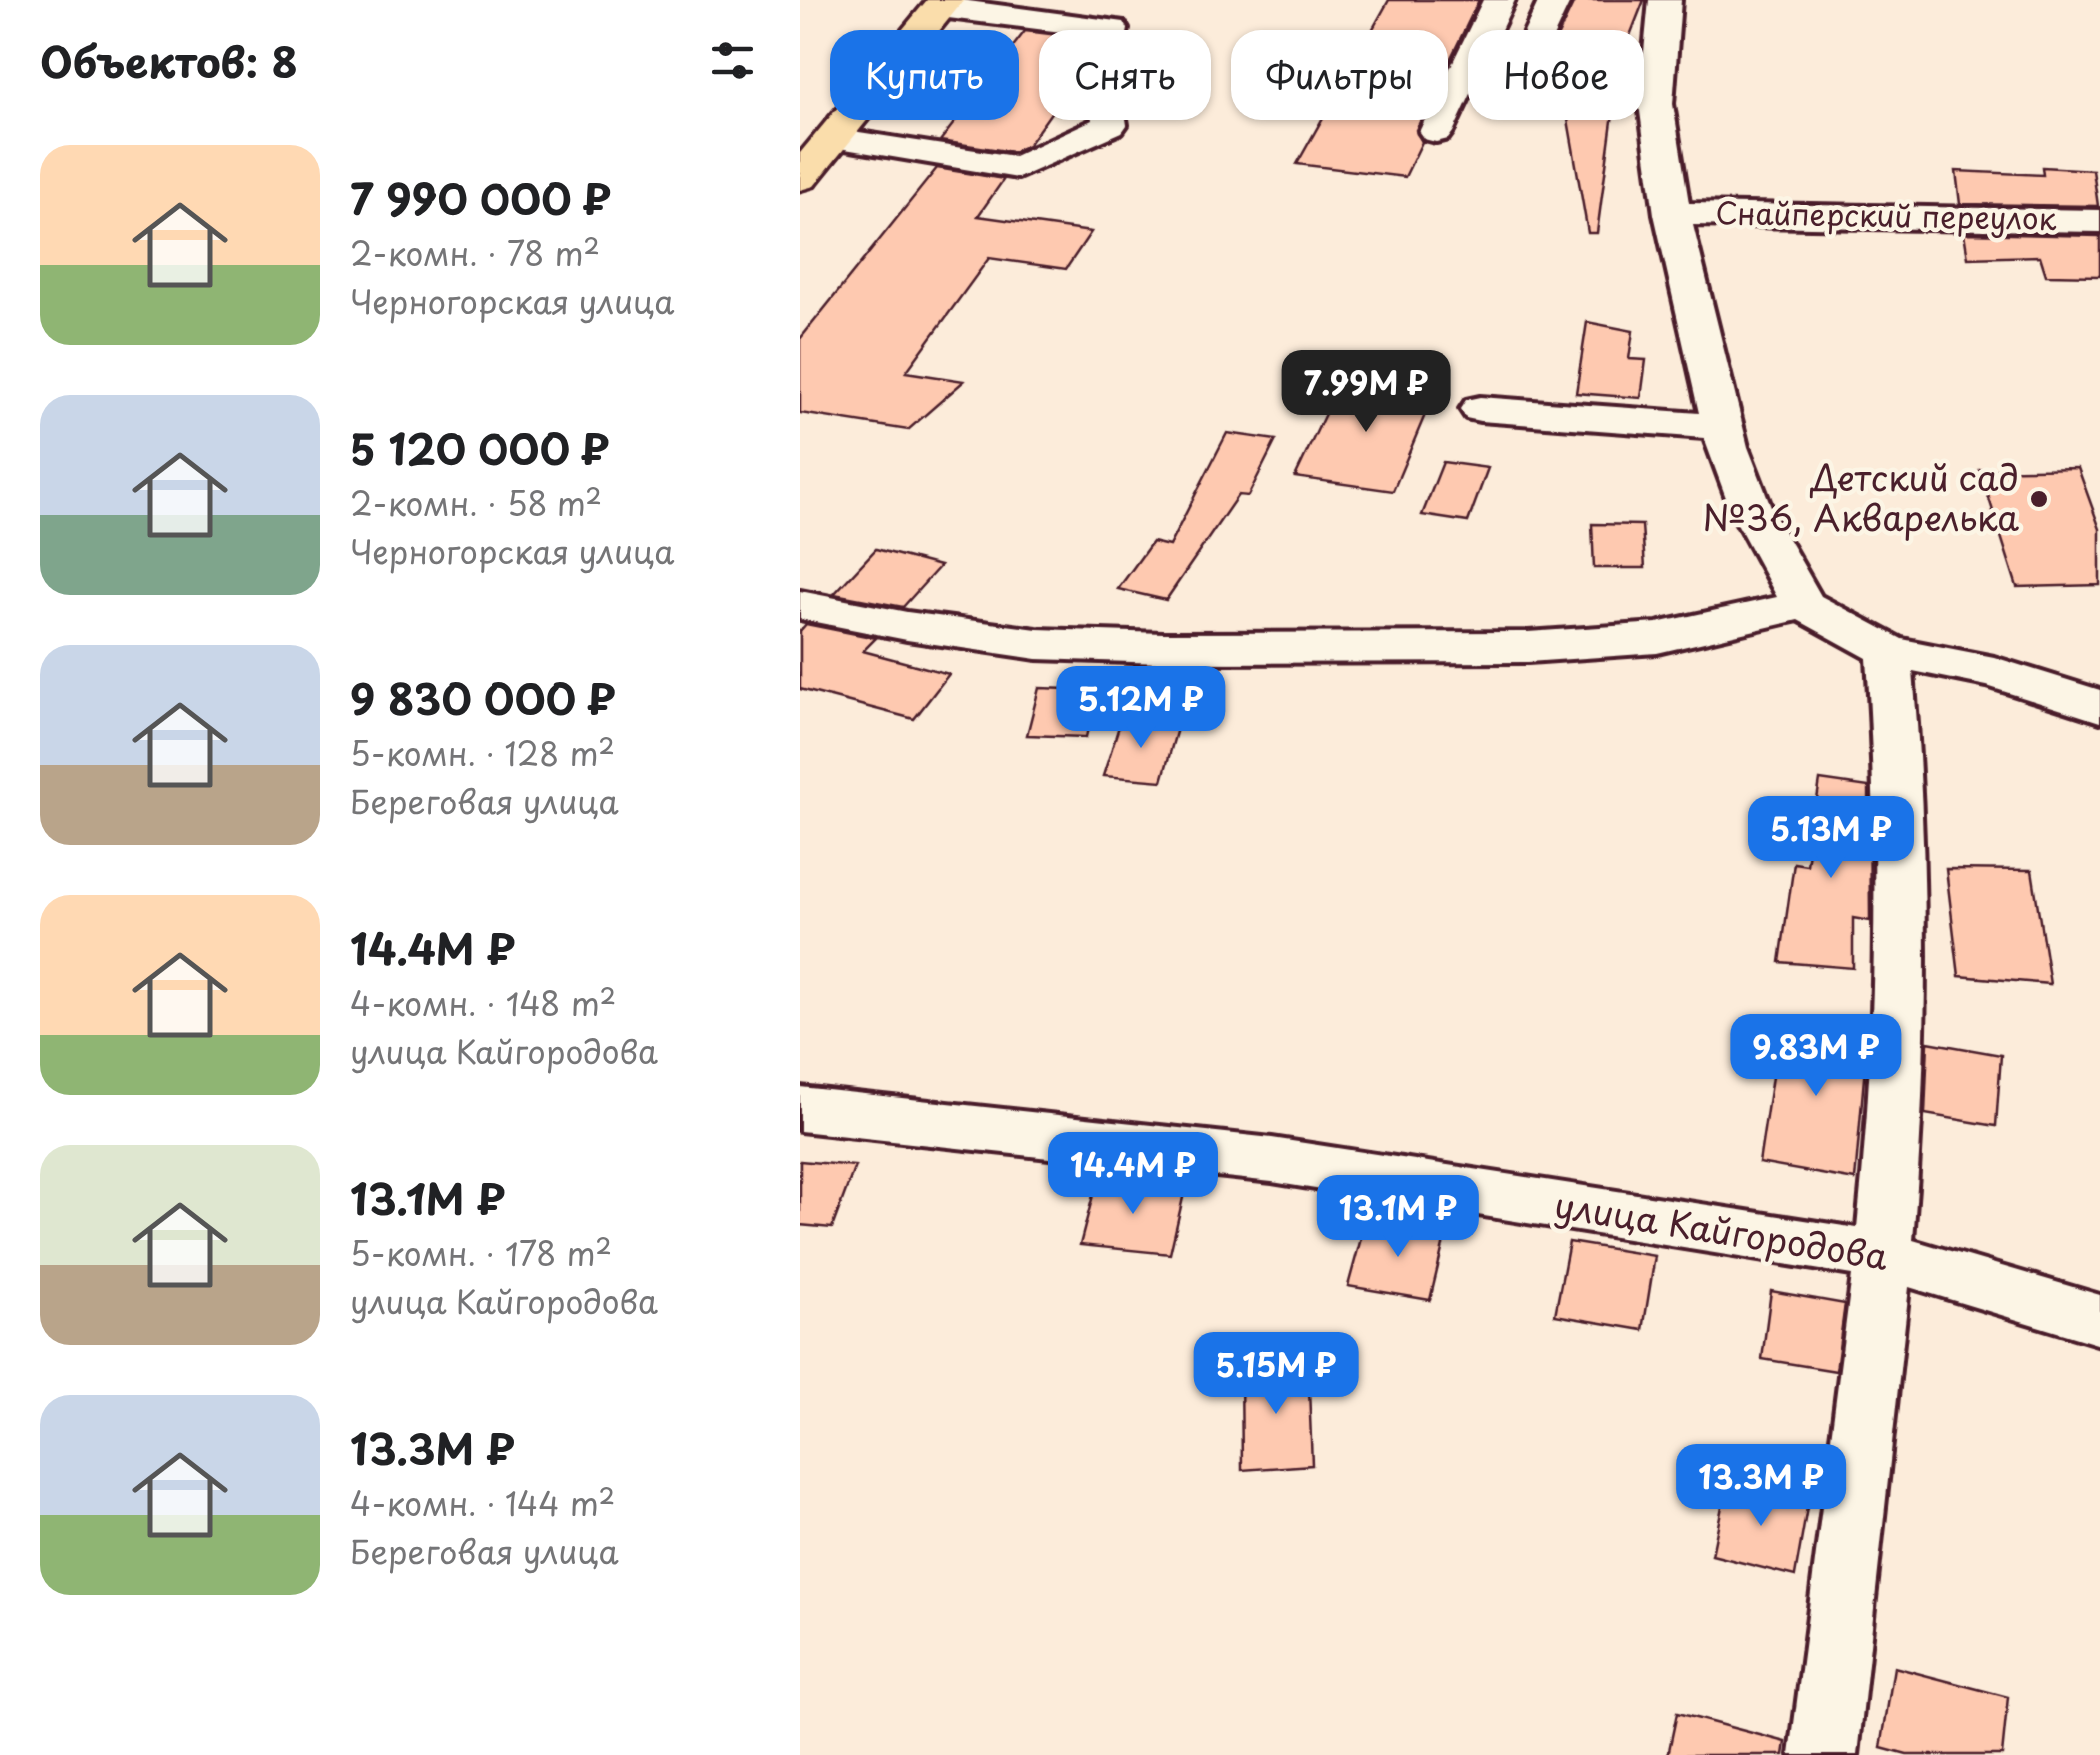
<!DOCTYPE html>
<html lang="ru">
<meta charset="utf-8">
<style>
body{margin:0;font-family:"Playpen Sans",sans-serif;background:#f6f6f6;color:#202124;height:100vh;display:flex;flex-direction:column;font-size:38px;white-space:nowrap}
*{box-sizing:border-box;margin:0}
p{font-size:32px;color:#757577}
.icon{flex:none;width:55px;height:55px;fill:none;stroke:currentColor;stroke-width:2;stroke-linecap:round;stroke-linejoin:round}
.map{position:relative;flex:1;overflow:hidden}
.side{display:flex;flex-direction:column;background:#fff;width:800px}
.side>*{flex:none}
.hud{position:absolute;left:30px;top:30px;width:950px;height:90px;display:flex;gap:20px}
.price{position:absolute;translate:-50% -85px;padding:0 22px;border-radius:20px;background:#1a73e8;color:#fff;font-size:32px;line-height:65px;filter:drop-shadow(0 2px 5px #0008)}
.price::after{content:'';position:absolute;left:50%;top:60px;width:30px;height:22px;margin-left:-15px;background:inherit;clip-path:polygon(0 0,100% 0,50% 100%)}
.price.active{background:#222;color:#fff}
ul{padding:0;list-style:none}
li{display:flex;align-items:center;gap:30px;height:250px;padding:0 40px}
li span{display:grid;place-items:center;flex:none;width:280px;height:200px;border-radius:30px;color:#555}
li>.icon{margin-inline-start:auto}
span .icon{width:120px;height:120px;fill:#fffc;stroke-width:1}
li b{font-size:42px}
h2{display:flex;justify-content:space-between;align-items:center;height:120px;padding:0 40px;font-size:42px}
.tag{padding:0 35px;border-radius:30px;background:#fff;box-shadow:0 2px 8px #0004;font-size:35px;line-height:90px}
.tag.active{background:#1a73e8;color:#fff}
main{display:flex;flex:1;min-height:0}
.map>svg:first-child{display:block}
</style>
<main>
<section class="side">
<h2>Объектов: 8<svg class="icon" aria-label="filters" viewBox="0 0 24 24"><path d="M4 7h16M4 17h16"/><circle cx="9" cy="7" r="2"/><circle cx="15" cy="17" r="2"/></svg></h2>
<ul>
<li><span style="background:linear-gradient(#ffd9b3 60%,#8fb573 0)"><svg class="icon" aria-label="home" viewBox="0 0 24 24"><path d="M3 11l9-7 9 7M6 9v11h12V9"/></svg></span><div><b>7 990 000 ₽</b><p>2-комн. · 78 m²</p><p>Черногорская улица</p></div></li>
<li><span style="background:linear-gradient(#c9d6e8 60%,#7fa58c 0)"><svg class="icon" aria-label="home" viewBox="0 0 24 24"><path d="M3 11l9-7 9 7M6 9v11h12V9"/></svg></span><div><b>5 120 000 ₽</b><p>2-комн. · 58 m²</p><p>Черногорская улица</p></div></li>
<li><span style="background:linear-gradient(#c9d6e8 60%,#b9a48a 0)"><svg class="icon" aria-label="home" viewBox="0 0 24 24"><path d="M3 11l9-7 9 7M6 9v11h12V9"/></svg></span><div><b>9 830 000 ₽</b><p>5-комн. · 128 m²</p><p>Береговая улица</p></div></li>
<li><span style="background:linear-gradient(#ffd9b3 70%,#8fb573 0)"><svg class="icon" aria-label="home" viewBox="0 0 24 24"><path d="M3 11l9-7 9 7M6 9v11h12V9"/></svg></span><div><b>14.4M ₽</b><p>4-комн. · 148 m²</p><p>улица Кайгородова</p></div></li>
<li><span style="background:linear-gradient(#dfe7d0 60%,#b9a48a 0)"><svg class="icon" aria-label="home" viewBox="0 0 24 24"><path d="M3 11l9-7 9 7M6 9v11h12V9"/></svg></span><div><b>13.1M ₽</b><p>5-комн. · 178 m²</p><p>улица Кайгородова</p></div></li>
<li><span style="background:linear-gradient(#c9d6e8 60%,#8fb573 0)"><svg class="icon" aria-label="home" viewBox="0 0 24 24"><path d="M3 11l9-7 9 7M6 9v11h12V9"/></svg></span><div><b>13.3M ₽</b><p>4-комн. · 144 m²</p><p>Береговая улица</p></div></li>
</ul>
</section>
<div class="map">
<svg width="1300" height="1755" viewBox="0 0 1300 1755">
<rect width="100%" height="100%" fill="#fcecda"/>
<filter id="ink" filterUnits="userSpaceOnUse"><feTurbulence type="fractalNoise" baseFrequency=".01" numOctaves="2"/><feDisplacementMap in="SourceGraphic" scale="20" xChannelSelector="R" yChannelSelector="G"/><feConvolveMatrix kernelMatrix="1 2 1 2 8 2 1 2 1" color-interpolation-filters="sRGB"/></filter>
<g filter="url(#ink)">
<g fill="#fec9b0" stroke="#4a1f2b" stroke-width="2.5">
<path d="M589 0H679L616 130 622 142 605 177 497 164Z"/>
<path d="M775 0H844L820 61 797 233H788L767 114 776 58 743 54 746 48 753 46Z"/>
<path d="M225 31 267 36 258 51 286 54 282 69 228 145 213 152 140 141Z"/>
<path d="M1242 167 1293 170 1298 206 1160 204 1156 171 1243 175Z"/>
<path d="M137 168 204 179 178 216 291 232 266 269 189 258 106 372 164 381 108 430 0 413V339Z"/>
<path d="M1164 233 1300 236V276L1246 275 1240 256 1168 258Z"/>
<path d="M787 322 833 331 829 359 846 360 841 398 776 393Z"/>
<path d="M542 378 635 391 593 491 495 477Z"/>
<path d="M427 433 476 440 448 496 438 495 366 600 318 589 352 542 369 546Z"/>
<path d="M643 462 688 468 668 522 622 515Z"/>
<path d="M1278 468 1300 529V585L1217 587 1180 470Z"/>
<path d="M792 524 842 525 845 568H794Z"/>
<path d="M76 549 140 566 103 607 34 594Z"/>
<path d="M6 624 76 638 63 651 149 674 114 719 0 689V631Z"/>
<path d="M239 688 297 690 286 737 227 735Z"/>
<path d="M321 720 378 725 362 781 303 776Z"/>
<path d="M1020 780 1069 787 1070 921 1053 918V968L980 962 994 863 1007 865Z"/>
<path d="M1146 869 1232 870 1250 984 1159 976Z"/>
<path d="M981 1017 1068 1032 1055 1180 959 1163Z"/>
<path d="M1128 1042 1201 1055 1196 1126 1125 1114Z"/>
<path d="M0 1161 55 1166 32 1228 0 1225Z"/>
<path d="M297 1180 385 1189 370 1254 280 1245Z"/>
<path d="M566 1220 646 1233 630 1300 548 1286Z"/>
<path d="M769 1242 855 1256 843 1330 755 1315Z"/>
<path d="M971 1291 1045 1304 1036 1371 962 1359Z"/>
<path d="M508 1363 512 1465 442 1470 441 1367Z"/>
<path d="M927 1482 1008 1502 995 1576 912 1555Z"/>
<path d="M1094 1667 1208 1697 1202 1755H1107L1081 1748Z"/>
<path d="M877 1713 986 1742 984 1755H868Z"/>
</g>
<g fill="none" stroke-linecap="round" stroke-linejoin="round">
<g stroke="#4a1f2b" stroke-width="8">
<g id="minor">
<path d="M129 0H161L324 22 328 29 319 75 327 125 322 132 218 178 21 145 16 138 21 131 33 128 214 156 292 120 285 75 294 36 140 17 129 14 124 7Z"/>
<path d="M683 0H715L653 132 648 139 636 142 624 139 619 132Z"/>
<path d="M739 0H771L750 44H726L722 37Z"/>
<path d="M849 0H881L873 104 889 203 1300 210V232L893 225 948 447 974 514 1021 596 1102 639 1194 657 1300 690V722L1187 686 1113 671C1129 861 1129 1050 1113 1240L1300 1295V1345L1109 1287 1058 1755H990L1052 1275 472 1182 0 1131V1087L472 1138 1057 1228C1077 1038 1079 848 1067 658L998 620 857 653 728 662 363 663 237 659 107 640 0 619V591L107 612 237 629 363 633 728 632 857 623 977 597 932 514 904 438 680 421 666 418 660 409 666 400 680 397 899 413 854 214 839 104Z"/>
</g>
</g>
<g stroke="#4a1f2b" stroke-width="7">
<path id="major" d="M127 0H164L14 186 0 190V153Z"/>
</g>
<use href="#minor" fill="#fcf5e5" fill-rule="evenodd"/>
<use href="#major" fill="#faddab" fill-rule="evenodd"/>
</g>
</g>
<circle fill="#4a1f2b" stroke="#fcf5e5" stroke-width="4" cx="1239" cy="499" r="10"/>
<g text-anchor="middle" stroke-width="9" stroke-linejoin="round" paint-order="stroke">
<g font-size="30" fill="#4a1f2b" stroke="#fcf5e5">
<text transform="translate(1086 217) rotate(1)" y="10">Снайперский переулок</text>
</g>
<g font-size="35" fill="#4a1f2b" stroke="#fcf5e5" text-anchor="end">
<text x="1219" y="491">Детский сад<tspan x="1219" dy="40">№36, Акварелька</tspan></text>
</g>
<g font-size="35" fill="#4a1f2b" stroke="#fcf5e5">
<text transform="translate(921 1232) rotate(9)" y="12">улица Кайгородова</text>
</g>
</g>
</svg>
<b class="price active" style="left:566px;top:435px">7.99M ₽</b>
<b class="price" style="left:341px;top:751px">5.12M ₽</b>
<b class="price" style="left:1031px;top:881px">5.13M ₽</b>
<b class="price" style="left:1016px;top:1099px">9.83M ₽</b>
<b class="price" style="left:333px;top:1217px">14.4M ₽</b>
<b class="price" style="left:598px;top:1260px">13.1M ₽</b>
<b class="price" style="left:476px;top:1417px">5.15M ₽</b>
<b class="price" style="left:961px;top:1529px">13.3M ₽</b>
<div class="hud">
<a class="tag active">Купить</a>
<a class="tag">Снять</a>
<a class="tag">Фильтры</a>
<a class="tag">Новое</a>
</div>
</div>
</main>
